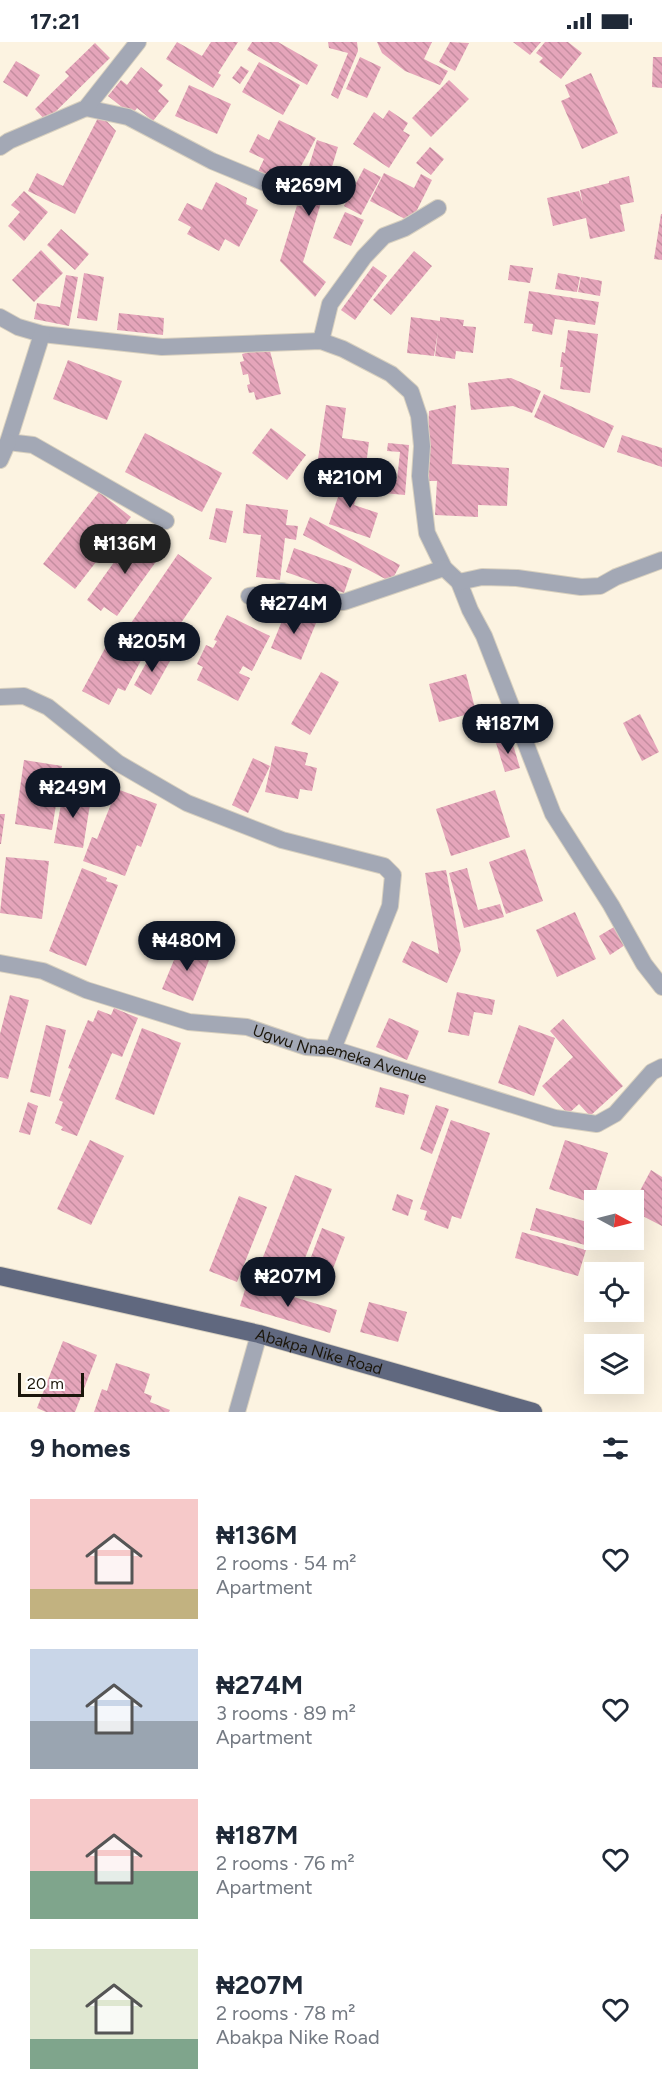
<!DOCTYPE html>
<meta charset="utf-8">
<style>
body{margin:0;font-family:Figtree,sans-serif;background:#f2f2f3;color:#1f2937;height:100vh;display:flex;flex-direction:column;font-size:22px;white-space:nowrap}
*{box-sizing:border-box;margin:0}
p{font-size:20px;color:#747a83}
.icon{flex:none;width:33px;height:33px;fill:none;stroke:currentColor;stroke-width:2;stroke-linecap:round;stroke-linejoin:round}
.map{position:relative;height:1370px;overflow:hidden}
.sheet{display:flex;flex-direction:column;background:#fff;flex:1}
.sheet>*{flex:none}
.needle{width:39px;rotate:97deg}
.controls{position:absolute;left:584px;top:1148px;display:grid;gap:12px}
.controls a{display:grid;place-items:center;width:60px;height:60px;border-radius:0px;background:#fff;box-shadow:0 6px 24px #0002;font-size:30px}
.scale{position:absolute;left:18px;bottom:15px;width:66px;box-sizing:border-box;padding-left:6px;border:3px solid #1b160b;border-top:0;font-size:16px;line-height:21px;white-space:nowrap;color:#1b160b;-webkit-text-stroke:4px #fff;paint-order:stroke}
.price{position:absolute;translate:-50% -51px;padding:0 14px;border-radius:21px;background:#111827;color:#fff;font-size:20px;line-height:39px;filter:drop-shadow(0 2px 3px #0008)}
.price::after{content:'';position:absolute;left:50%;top:36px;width:18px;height:14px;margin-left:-9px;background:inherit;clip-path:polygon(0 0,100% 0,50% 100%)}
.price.selected{background:#222;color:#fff}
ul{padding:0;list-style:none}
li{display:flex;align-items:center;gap:18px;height:150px;padding:0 30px}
li span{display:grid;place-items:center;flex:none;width:168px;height:120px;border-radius:0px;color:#555}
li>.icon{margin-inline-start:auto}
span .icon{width:72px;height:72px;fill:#fffc;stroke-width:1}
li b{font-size:26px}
h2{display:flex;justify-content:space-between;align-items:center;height:72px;padding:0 30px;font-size:26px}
.status{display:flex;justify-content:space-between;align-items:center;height:42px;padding:0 30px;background:#fff;direction:ltr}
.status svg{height:16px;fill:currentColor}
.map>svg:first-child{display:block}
</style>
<div class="status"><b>17:21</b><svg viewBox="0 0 49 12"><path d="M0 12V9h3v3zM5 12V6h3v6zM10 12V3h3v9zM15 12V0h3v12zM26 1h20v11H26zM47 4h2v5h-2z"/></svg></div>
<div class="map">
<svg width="662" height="1370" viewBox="0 0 662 1370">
<defs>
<pattern id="building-back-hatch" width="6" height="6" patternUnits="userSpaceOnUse" patternTransform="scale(1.5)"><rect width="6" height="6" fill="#e5a5ba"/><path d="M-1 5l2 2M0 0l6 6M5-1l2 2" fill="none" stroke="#c48d9f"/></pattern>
</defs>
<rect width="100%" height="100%" fill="#fcf3e1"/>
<g fill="url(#building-back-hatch)">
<path d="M177 0 202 14 211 0H238L218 31 221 33 213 46 166 17Z"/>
<path d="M252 0H278L318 23 307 43 247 8Z"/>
<path d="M328 0H357L358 9 338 57 331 53 348 11 329 6Z"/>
<path d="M377 0H432L424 17 448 29 440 43 405 29 382 11Z"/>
<path d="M450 0 469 1 455 29 439 20Z"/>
<path d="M513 0H541L530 13Z"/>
<path d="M545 0H568L582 11 561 37 539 20 543 16 536 11Z"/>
<path d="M95 1 110 16 46 79 35 67 69 34 65 30Z"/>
<path d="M360 15 381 25 367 56 346 47Z"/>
<path d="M653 15H662V46L652 45Z"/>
<path d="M16 19 40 33 27 55 3 40Z"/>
<path d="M259 20 300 43 283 73 242 50Z"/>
<path d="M241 24 249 29 240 42 232 36Z"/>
<path d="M141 25 163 43 158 49 169 59 153 79 137 66 132 73 108 54 121 38 127 43Z"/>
<path d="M591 31 618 91 582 107 561 59 570 55 565 43Z"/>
<path d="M449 38 469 57 431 95 412 76Z"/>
<path d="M189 43 231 62 217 92 175 74Z"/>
<path d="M389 68 408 81 403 89 410 93 389 126 353 102 374 70 383 77Z"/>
<path d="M100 72 116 89 75 172 28 149 37 131 63 144Z"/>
<path d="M279 78 316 96 289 147 257 132 264 117 249 110 258 92 269 98Z"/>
<path d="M317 98 338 105 303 220 326 240 315 255 280 219Z"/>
<path d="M430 105 444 117 431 133 416 121Z"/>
<path d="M364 126 381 135 361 173 344 164Z"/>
<path d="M384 131 414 146 421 132 432 138 411 180 370 159Z"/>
<path d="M629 134 634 160 620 163 625 189 590 197 586 176 553 184 547 156 579 149 583 163 580 148 609 141V139Z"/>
<path d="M216 140 247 156 246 162 258 168 239 205 225 197 219 209 187 192 191 185 178 178 187 161 202 168Z"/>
<path d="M24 149 48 170 24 199 8 184 20 170 11 163Z"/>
<path d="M345 170 364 178 351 204 333 196Z"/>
<path d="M661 172H662V218L654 217Z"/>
<path d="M61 187 89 212 75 228 47 203Z"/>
<path d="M41 208 63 231 34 260 12 238Z"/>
<path d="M414 209 432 224 391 273 373 258Z"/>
<path d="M510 223 533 226 530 241 508 238Z"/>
<path d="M373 224 387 234 355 278 341 268Z"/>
<path d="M84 231 104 235 97 279 77 276Z"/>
<path d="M558 231 580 235 577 250 555 247Z"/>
<path d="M66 233 78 235 69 284 34 277 37 261 60 265Z"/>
<path d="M581 235 602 239 600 254 578 250Z"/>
<path d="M529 249 599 260 595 283 555 277 552 293 532 289 533 282 524 281Z"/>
<path d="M119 271 164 276 163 293 117 288Z"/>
<path d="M411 275 440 279V275L464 278 463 284 476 285 473 311 456 309 455 317 435 314 438 289 434 314 407 311Z"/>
<path d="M568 288 598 292 590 351 560 347 563 325H560L562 310 565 311Z"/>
<path d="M269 305 281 352 256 358 254 350 249 351 247 343 250 342 248 332 243 333 240 320 244 319 242 312Z"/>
<path d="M68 318 122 339 107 378 53 357Z"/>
<path d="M511 336 541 349 532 371 513 364 471 368 468 341Z"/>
<path d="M544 352 614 384 604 406 534 375Z"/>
<path d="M326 363 346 366 342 396 369 400 366 423 318 417Z"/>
<path d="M456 363 452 422 509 426 507 464 478 463V475L435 473 437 439H425L429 369Z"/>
<path d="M271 386 306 413 287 438 252 411Z"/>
<path d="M145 391 222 431 202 470 125 430Z"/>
<path d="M622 393 662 406V425L617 410Z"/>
<path d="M388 401 409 403 405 453 362 449 363 427 381 428V437L397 438 400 410 387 409Z"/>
<path d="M320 431 360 444 354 463 378 471 370 496 329 482 341 446 318 439Z"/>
<path d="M99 450 131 475 75 547 43 522Z"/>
<path d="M246 462 288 468 286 483 298 484 296 498 285 496 280 538 256 535 261 493 243 491Z"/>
<path d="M216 466 233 469 226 501 209 497Z"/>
<path d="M310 475 400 523 391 540 303 493Z"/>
<path d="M137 488 151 498 146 505 160 514 117 574 104 565 101 569 87 558Z"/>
<path d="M294 506 352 527 344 551 286 530Z"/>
<path d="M178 512 212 536 165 604 131 581Z"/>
<path d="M286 569 316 581 301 618 271 606Z"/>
<path d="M227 573 270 594 252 629 243 624 239 631 250 636 238 659 197 638 203 625 197 622 206 603 213 606 217 599 214 598Z"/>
<path d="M116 586 149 603 125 649 118 646 109 663 82 649Z"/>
<path d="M153 609 170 619 151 653 134 643Z"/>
<path d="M321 630 339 640 310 693 291 682Z"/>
<path d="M466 632 476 670 439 680 429 642Z"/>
<path d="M640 672 659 710 642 719 623 681Z"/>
<path d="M511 696 520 726 505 730 496 701Z"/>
<path d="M275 704 308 711 305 723 317 726 312 749 300 747 298 757 265 750Z"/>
<path d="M253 716 270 724 248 771 232 763Z"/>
<path d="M24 718 62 724 52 788 15 782Z"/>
<path d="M117 747 157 762 141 805 137 803 125 834 83 819 92 795 97 797Z"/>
<path d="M79 748 92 750 83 806 54 801 63 751 78 754Z"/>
<path d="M495 748 510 795 451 814 436 767Z"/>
<path d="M0 772H5L1 802H0Z"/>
<path d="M525 807 543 859 506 872 489 820Z"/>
<path d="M6 815 49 819 42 877 0 871Z"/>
<path d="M82 826 107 836 106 839 118 843 86 924 49 909Z"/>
<path d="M467 826 478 868 500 862 504 875 464 886 449 831Z"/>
<path d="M446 828 461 908 447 941 402 920 412 899 439 912 425 831Z"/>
<path d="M575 870 596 917 557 935 536 888Z"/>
<path d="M614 885 625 903 610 913 599 894Z"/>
<path d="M181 901 211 913 193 959 162 947Z"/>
<path d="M457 950 495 958 492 973 474 970 469 994 448 990Z"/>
<path d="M10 953 29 958 8 1037 0 1035V992Z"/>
<path d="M114 966 138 976 122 1015 112 1011 77 1094 61 1088 63 1085 55 1081 63 1060 59 1058 71 1027 68 1026 88 978 93 980 98 968 111 973Z"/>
<path d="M389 976 419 989 407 1018 376 1005Z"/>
<path d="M563 977 623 1044 590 1074 579 1062 568 1072 542 1044 573 1015 550 989Z"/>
<path d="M46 983 66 988 50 1055 30 1050Z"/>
<path d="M519 983 555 996 534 1054 498 1041Z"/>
<path d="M142 986 181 1001 154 1073 115 1057Z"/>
<path d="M380 1045 409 1053 404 1073 375 1065Z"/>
<path d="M28 1060 38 1064 30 1093 19 1090Z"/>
<path d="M436 1063 449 1067 432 1112 420 1107Z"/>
<path d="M451 1078 490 1091 461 1177 452 1174 448 1187 424 1178 427 1169 420 1167Z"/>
<path d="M90 1098 124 1114 91 1183 57 1167Z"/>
<path d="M565 1098 608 1111 592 1161 549 1147Z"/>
<path d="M651 1128 662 1135V1184L633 1169V1162Z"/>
<path d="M295 1133 332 1147 300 1229 263 1215Z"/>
<path d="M397 1152 413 1158 408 1174 392 1168Z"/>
<path d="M239 1154 267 1165 237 1240 209 1229Z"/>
<path d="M536 1166 591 1181 585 1203 530 1188Z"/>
<path d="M322 1186 345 1195 331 1232 308 1223Z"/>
<path d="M522 1190 586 1208 578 1234 515 1216Z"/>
<path d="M247 1241 337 1268 330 1291 240 1264Z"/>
<path d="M369 1260 407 1270 398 1300 360 1290Z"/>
<path d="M63 1299 97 1313 75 1370H46L37 1366Z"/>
<path d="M116 1321 150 1332 144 1351 152 1354 150 1360 170 1368 169 1370H94L102 1347 107 1349Z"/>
</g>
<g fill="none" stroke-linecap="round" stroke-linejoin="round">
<g stroke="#d8d0bf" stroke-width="18">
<g id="minor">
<path d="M86 66 128 75 212 119 299 155"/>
<path d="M0 105 9 99 86 66 138 0"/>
<path d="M0 275 18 285 42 292 162 305 321 299 343 307 391 332 411 350 419 374 422 404 420 434 427 491 444 526 459 540 470 568 484 594 553 772 611 863 644 922 662 945"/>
<path d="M42 292 8 400 33 403 166 479"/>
<path d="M321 299 330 262 364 215 384 194 405 186 438 166"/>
<path d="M0 418 8 400"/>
<path d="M459 540 482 535 517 536 581 545 600 544 616 535 662 518"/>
<path d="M249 554 282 549 322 560H344L444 526"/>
<path d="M0 655 24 654 48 665 118 721 187 761 282 798 384 824 393 833 390 864 333 1007"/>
<path id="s1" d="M0 921 43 929 86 948 189 980 247 985 306 1005 333 1007 555 1076 597 1082 615 1072 652 1030 662 1025"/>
<path d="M237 1370 259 1292"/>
</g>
</g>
<g stroke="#d8d0bf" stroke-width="20">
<g id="primary">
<path id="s2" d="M0 1234 259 1292 533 1370"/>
</g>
</g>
<use href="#minor" stroke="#a3a8b5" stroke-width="16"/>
<use href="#primary" stroke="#60687f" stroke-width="18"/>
</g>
<g text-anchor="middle" stroke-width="6" stroke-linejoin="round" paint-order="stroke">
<g font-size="16" fill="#1b160b" stroke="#fff">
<text dy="6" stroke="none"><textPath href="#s1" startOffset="354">Ugwu Nnaemeka Avenue</textPath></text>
<text dy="6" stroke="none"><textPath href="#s2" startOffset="328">Abakpa Nike Road</textPath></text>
</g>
</g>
</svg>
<div class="controls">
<a><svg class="needle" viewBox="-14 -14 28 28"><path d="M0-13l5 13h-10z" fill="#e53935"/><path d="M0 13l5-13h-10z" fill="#747a83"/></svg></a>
<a><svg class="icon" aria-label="locate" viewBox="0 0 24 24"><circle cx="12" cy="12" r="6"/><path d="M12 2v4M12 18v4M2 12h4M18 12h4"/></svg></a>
<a><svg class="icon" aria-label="layers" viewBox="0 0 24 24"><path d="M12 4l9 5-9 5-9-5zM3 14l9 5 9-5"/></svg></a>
</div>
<div class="scale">20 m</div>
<b class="price" style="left:309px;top:175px">₦269M</b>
<b class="price" style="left:350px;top:467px">₦210M</b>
<b class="price selected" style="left:125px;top:533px">₦136M</b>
<b class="price" style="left:294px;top:593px">₦274M</b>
<b class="price" style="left:152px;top:631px">₦205M</b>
<b class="price" style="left:508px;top:713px">₦187M</b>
<b class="price" style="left:73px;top:777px">₦249M</b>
<b class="price" style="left:187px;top:930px">₦480M</b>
<b class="price" style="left:288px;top:1266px">₦207M</b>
</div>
<section class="sheet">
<h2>9 homes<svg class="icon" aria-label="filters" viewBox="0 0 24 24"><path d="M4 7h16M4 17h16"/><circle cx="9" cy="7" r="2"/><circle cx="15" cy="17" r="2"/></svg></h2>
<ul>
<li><span style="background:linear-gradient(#f6c9c9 75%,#c2b280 0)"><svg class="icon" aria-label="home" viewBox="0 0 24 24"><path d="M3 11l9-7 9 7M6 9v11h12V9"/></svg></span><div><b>₦136M</b><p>2 rooms · 54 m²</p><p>Apartment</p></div><svg class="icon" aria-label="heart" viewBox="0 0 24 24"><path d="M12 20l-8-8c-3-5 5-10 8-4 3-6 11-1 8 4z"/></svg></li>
<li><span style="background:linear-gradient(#c9d6e8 60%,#9aa5b1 0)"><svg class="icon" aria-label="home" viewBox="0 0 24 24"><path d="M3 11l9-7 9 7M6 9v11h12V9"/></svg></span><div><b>₦274M</b><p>3 rooms · 89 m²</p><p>Apartment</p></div><svg class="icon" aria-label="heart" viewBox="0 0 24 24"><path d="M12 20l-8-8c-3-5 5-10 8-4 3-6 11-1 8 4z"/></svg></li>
<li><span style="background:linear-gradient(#f6c9c9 60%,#7fa58c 0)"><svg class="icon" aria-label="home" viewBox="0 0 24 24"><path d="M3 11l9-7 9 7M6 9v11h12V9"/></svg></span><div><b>₦187M</b><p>2 rooms · 76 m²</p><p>Apartment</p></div><svg class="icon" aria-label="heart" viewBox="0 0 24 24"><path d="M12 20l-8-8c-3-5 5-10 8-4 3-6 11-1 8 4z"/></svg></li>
<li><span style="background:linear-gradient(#dfe7d0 75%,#7fa58c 0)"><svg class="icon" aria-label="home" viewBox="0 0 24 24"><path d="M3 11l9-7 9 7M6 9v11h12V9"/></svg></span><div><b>₦207M</b><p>2 rooms · 78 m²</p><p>Abakpa Nike Road</p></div><svg class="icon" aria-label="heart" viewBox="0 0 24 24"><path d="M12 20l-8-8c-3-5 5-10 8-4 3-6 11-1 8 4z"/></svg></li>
</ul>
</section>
